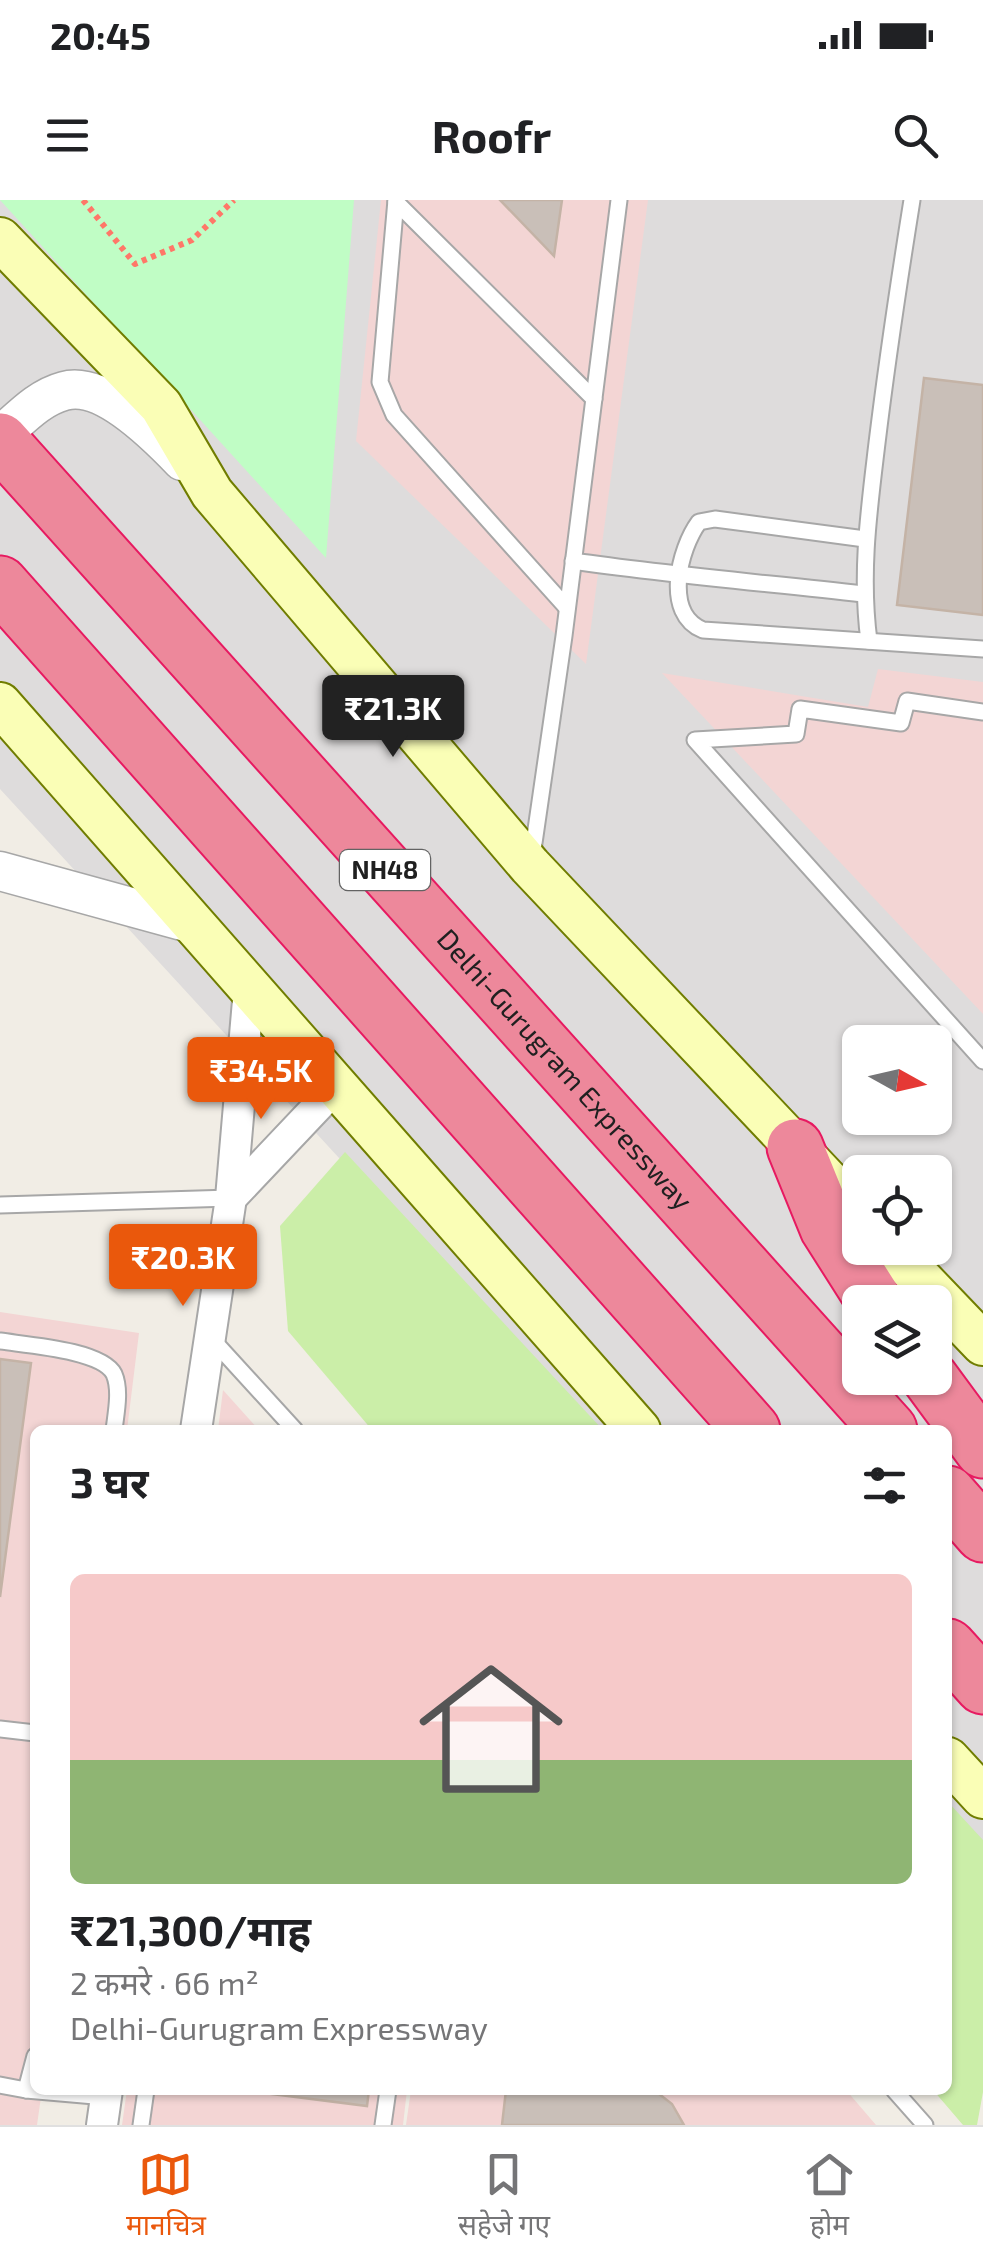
<!DOCTYPE html>
<html lang="hi">
<meta charset="utf-8">
<style>
body{margin:0;font-family:"Exo 2","Noto Sans Devanagari",sans-serif;background:#f6f6f6;color:#202124;height:100vh;display:flex;flex-direction:column;font-size:38px;white-space:nowrap}
*{box-sizing:border-box;margin:0}
p{font-size:32px;color:#757577}
.icon{flex:none;width:55px;height:55px;fill:none;stroke:currentColor;stroke-width:2;stroke-linecap:round;stroke-linejoin:round}
.map{position:relative;flex:1;overflow:hidden}
.panel{position:absolute;left:30px;top:1225px;width:922px;height:670px;display:flex;flex-direction:column;background:#fff;border-radius:15px;box-shadow:0 2px 8px #0004}
.panel>*{flex:none}
.needle{width:65px;rotate:98deg}
.buttons{position:absolute;left:842px;top:825px;display:grid;gap:20px}
.buttons a{display:grid;place-items:center;width:110px;height:110px;border-radius:15px;background:#fff;box-shadow:0 2px 8px #0004;font-size:50px}
.price{position:absolute;translate:-50% -85px;padding:0 22px;border-radius:10px;background:#ea580c;color:#fff;font-size:32px;line-height:65px;filter:drop-shadow(0 2px 5px #0008)}
.price::after{content:'';position:absolute;left:50%;top:60px;width:30px;height:22px;margin-left:-15px;background:inherit;clip-path:polygon(0 0,100% 0,50% 100%)}
.price.on{background:#222;color:#fff}
ul{padding:0;list-style:none}
li{display:grid;align-content:center;gap:20px;height:530px;padding:0 40px}
li span{display:grid;place-items:center;height:310px;border-radius:15px;color:#555}
li>.icon{margin-inline-start:auto}
span .icon{width:180px;height:180px;fill:#fffc;stroke-width:1}
li b{font-size:42px}
h2{display:flex;justify-content:space-between;align-items:center;height:120px;padding:0 40px;font-size:42px}
.status{display:flex;justify-content:space-between;align-items:center;height:70px;padding:0 50px;background:#fff;direction:ltr}
.status svg{height:28px;fill:currentColor}
header{display:flex;justify-content:space-between;align-items:center;height:130px;padding:0 40px;background:#fff;font-size:45px;font-weight:700}
.menu{display:flex;justify-content:space-around;align-items:center;height:140px;border-top:2px solid #e0e0e0;background:#fff;font-size:28px;color:#757577}
.menu a{display:grid;justify-items:center;gap:5px}
.menu .on{color:#ea580c}
.map>svg:first-child{display:block}
</style>
<div class="status"><b>20:45</b><svg viewBox="0 0 49 12"><path d="M0 12V9h3v3zM5 12V6h3v6zM10 12V3h3v9zM15 12V0h3v12zM26 1h20v11H26zM47 4h2v5h-2z"/></svg></div>
<header><svg class="icon" aria-label="menu" viewBox="0 0 24 24"><path d="M4 6h16M4 12h16M4 18h16"/></svg>Roofr<svg class="icon" aria-label="search" viewBox="0 0 24 24"><circle cx="10" cy="10" r="6"/><path d="M15 15l6 6"/></svg></header>
<div class="map">
<svg width="983" height="1925" viewBox="0 0 983 1925">
<rect width="100%" height="100%" fill="#f1ede5"/>
<path fill="#dedcdc" fill-rule="evenodd" d="M0 0H983V1659L948 1620V1230H589L0 589ZM860 842H935V918H860ZM860 972H935V1048H860ZM860 1102H935V1178H860Z"/>
<g fill="#f3d5d4">
<path d="M381 0H648L586 464 356 241Z"/>
<path d="M878 469 983 482V814L662 473 868 507Z"/>
<path d="M0 1112 139 1133 127 1230H35V1890H42L37 1925H0Z"/>
<path d="M223 1190 259 1230H218Z"/>
<path d="M127 1890H407L403 1925H122Z"/>
<path d="M411 1890H846L876 1925H406Z"/>
</g>
<g fill="#cbeea8">
<path d="M345 952 603 1230H372L288 1131 280 1026Z"/>
<path d="M948 1602 983 1640V1892L977 1925H963L933 1890H948Z"/>
</g>
<path fill="#c0fdc5" d="M0 0H354L326 358Z"/>
<g fill="#c9bfb8" stroke="#c4b3a6" stroke-width="2.5">
<path d="M500 0H562L554 56Z"/>
<path d="M924 178 983 185V415L897 405Z"/>
<path d="M0 1159 31 1163 0 1397Z"/>
<path d="M241 1890H369L367 1906Z"/>
<path d="M506 1890H654L672 1904 684 1925H502Z"/>
</g>
<g fill="none" stroke-linecap="round" stroke-linejoin="round">
<g stroke="#a7a7a7" stroke-width="19">
<g id="service">
<path d="M396 0 380 182 394 215 567 408"/>
<path d="M396 2 594 199"/>
<path d="M865 339 715 319 699 322C679 349 663 414 703 430L983 449"/>
<path d="M573 361C670 375 766 383 863 394"/>
<path d="M869 441C860 373 869 310 877 243 887 161 899 81 912 0"/>
<path d="M983 512 907 501 901 523 800 509 796 534 695 540 983 861"/>
<path d="M532 657 564 436 619 0"/>
<path d="M0 1005 231 998"/>
<path d="M210 1137 295 1230"/>
<path d="M0 1141C26 1145 102 1150 114 1174 121 1190 116 1213 114 1230"/>
<path d="M0 1529 35 1533"/>
<path d="M0 1885 26 1890 35 1856"/>
<path d="M26 1890 106 1897"/>
<path d="M894 1890 925 1925"/>
<path d="M141 1925 146 1890"/>
<path d="M383 1925 388 1890"/>
</g>
</g>
<g stroke="#a7a7a7" stroke-width="34">
<g id="minor">
<path d="M231 998 336 887"/>
<path d="M196 1230 231 998 249 789"/>
<path d="M102 1925 107 1890"/>
</g>
</g>
<g stroke="#a7a7a7" stroke-width="41">
<g id="tertiary">
<path d="M0 236C20 219 38 198 64 191 103 180 158 236 182 261"/>
<path d="M0 671 193 724"/>
</g>
</g>
<g stroke="#707d00" stroke-width="46">
<g id="secondary">
<path d="M0 39 161 206 212 293 530 666 860 1015"/>
<path d="M0 504 639 1230"/>
<path d="M891 1048 983 1144"/>
<path d="M948 1559 983 1597"/>
</g>
</g>
<g stroke="#e71a61" stroke-width="59">
<g id="motorway">
<path id="s1" d="M0 241 889 1230"/>
<path d="M0 384 752 1230"/>
<path d="M795 947 828 1028 875 1102"/>
<path d="M930 1178 983 1250"/>
<path d="M948 1294 983 1334"/>
<path d="M948 1447 983 1486"/>
</g>
</g>
<path stroke="#ff7768" stroke-width="6" stroke-dasharray="5 5" stroke-linecap="butt" d="M83 0 135 64 192 40 234 0"/>
<use href="#service" stroke="#fff" stroke-width="15"/>
<use href="#minor" stroke="#fff" stroke-width="30"/>
<use href="#tertiary" stroke="#fff" stroke-width="38"/>
<use href="#secondary" stroke="#fafeb6" stroke-width="42"/>
<use href="#motorway" stroke="#ed889b" stroke-width="55"/>
</g>
<g text-anchor="middle" stroke-width="8" stroke-linejoin="round" paint-order="stroke">
<rect fill="#fff" stroke="#636363" stroke-width="2.5" x="340" y="650" width="90" height="40" rx="8"/>
<g font-size="25" font-weight="bold" fill="#202020">
<text x="385" y="679">NH48</text>
</g>
<g font-size="28" fill="#202020" stroke="#fff">
<text dy="10" stroke="none"><textPath href="#s1" startOffset="845">Delhi-Gurugram Expressway</textPath></text>
</g>
</g>
</svg>
<div class="buttons">
<a><svg class="needle" viewBox="-14 -14 28 28"><path d="M0-13l5 13h-10z" fill="#e53935"/><path d="M0 13l5-13h-10z" fill="#757577"/></svg></a>
<a><svg class="icon" aria-label="locate" viewBox="0 0 24 24"><circle cx="12" cy="12" r="6"/><path d="M12 2v4M12 18v4M2 12h4M18 12h4"/></svg></a>
<a><svg class="icon" aria-label="layers" viewBox="0 0 24 24"><path d="M12 4l9 5-9 5-9-5zM3 14l9 5 9-5"/></svg></a>
</div>
<b class="price on" style="left:393px;top:560px">₹21.3K</b>
<b class="price" style="left:261px;top:922px">₹34.5K</b>
<b class="price" style="left:183px;top:1109px">₹20.3K</b>
<section class="panel">
<h2>3 घर<svg class="icon" aria-label="filters" viewBox="0 0 24 24"><path d="M4 7h16M4 17h16"/><circle cx="9" cy="7" r="2"/><circle cx="15" cy="17" r="2"/></svg></h2>
<ul>
<li><span style="background:linear-gradient(#f6c9c9 60%,#8fb573 0)"><svg class="icon" aria-label="home" viewBox="0 0 24 24"><path d="M3 11l9-7 9 7M6 9v11h12V9"/></svg></span><div><b>₹21,300/माह</b><p>2 कमरे · 66 m²</p><p>Delhi-Gurugram Expressway</p></div></li>
</ul>
</section>
</div>
<nav class="menu">
<a class="on"><svg class="icon" aria-label="map" viewBox="0 0 24 24"><path d="M3 6l6-2 6 2 6-2v14l-6 2-6-2-6 2zM9 4v14M15 6v14"/></svg>मानचित्र</a>
<a><svg class="icon" aria-label="saved" viewBox="0 0 24 24"><path d="M7 4h10v16l-5-4-5 4z"/></svg>सहेजे गए</a>
<a><svg class="icon" aria-label="home" viewBox="0 0 24 24"><path d="M3 11l9-7 9 7M6 9v11h12V9"/></svg>होम</a>
</nav>
